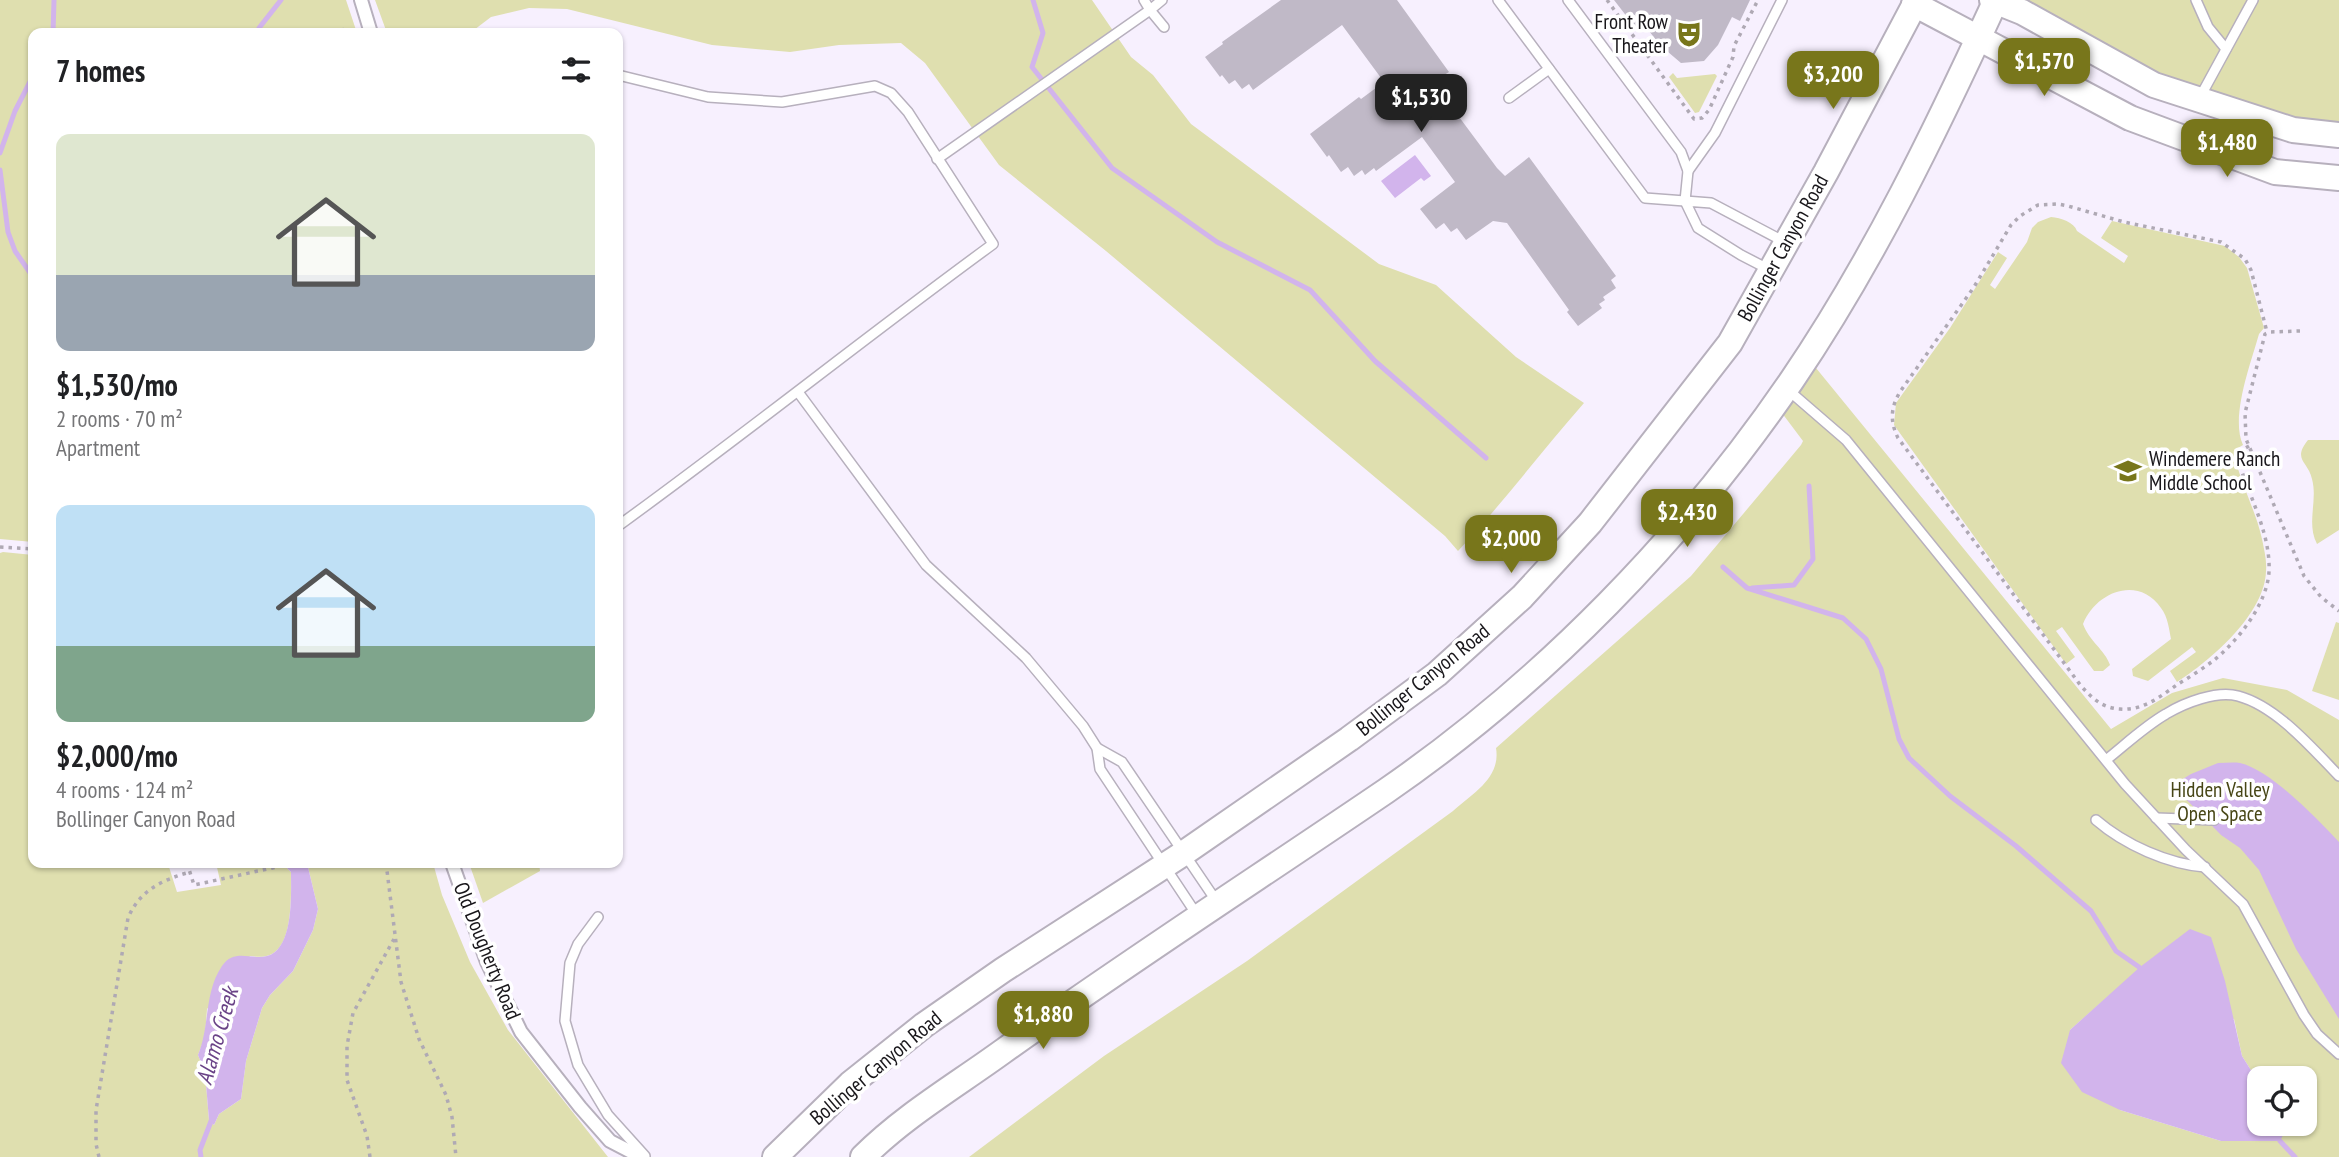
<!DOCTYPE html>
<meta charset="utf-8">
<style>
body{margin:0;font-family:"PT Sans Narrow",sans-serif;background:#f2f2f2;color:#202124;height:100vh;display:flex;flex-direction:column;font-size:26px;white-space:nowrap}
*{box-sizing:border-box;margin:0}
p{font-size:23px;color:#757577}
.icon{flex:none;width:38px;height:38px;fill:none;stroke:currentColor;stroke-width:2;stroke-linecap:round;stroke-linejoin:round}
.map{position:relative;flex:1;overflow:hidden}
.panel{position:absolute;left:28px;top:28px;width:595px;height:840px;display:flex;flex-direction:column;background:#fff;border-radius:14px;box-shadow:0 2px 5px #0004}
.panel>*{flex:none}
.buttons{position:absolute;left:2247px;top:1066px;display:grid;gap:14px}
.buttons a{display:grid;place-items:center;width:70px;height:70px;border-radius:14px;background:#fff;box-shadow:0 2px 5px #0004;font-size:35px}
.price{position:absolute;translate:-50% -60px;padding:0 16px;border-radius:14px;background:#78761b;color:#fff;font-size:23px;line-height:46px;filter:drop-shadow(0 2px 4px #0008)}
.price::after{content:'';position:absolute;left:50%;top:42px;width:21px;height:16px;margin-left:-10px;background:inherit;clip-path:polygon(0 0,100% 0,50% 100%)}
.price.current{background:#222;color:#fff}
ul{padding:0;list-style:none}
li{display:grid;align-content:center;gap:14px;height:371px;padding:0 28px}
li span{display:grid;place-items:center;height:217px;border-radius:14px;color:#555}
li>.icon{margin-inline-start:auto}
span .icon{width:126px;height:126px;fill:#fffc;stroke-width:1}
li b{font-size:30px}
h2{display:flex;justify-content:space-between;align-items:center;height:84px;padding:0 28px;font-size:30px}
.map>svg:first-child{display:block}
</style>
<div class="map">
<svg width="2339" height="1157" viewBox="0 0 2339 1157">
<rect width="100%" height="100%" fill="#f7f0fe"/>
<g fill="#dfdfaf" fill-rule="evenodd">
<path d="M0 0H346L357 33H33V542L0 539Z"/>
<path d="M375 0H1092L1131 57 1153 75 1191 124 1379 264 1436 285 1516 357 1584 403C1541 452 1502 504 1458 551L1445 536 1106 251 999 165 925 63 901 43 839 45 790 52 712 45 567 9 529 8 491 17 470 33H387Z"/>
<path d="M1996 0H2339V135L2198 100Z"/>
<path d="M1673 73 1677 78 1715 74 1717 76 1699 112 1695 113 1669 77Z"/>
<path d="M2051 217C2061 218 2074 222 2077 231L2124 263 2128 256 2101 238 2112 221 2225 246 2239 257 2247 268 2264 328 2259 334C2251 363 2230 417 2243 445L2238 448 2235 457C2241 485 2256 511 2262 539 2264 549 2267 561 2266 571 2265 614 2210 661 2177 682L2170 671 2196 652 2192 647 2148 681 2133 676 2132 669 2171 639C2169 629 2168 617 2161 608 2138 575 2096 592 2083 624 2089 641 2105 650 2110 665L2103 671H2094L2062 627 2056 631 2075 657 2066 664 1894 425 1896 403 1950 328 1998 252 2007 258 1990 285 1995 289 2027 242 2032 228 2038 222Z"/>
<path d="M1807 357 2111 729 2172 693 2223 678 2287 690 2339 720V1157H969L1104 1056 1247 961 1453 811C1473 793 1501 778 1496 748L1691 576 1801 445 1803 441 1773 401ZM2112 993 2234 1019 2242 1056 2259 1083V1078H2305V1124H2283L2286 1129 2221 1141 2120 1110 2070 1030Z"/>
<path d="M2308 440H2339V530L2317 544C2306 523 2318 501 2312 479 2308 461 2292 460 2308 440Z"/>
<path d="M3 552 33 555V863H170L169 867 177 892 221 885 216 863H282L291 872C291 892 293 937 276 951 269 958 259 957 250 956L207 1009 205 1037 198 1055 205 1072 209 1120 214 1125 219 1114 241 1099 246 1061 262 1008 270 995 293 971 313 930 318 909 307 863H433L442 895 470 962 508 1030 608 1157H0V553Z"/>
<path d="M2336 622 2339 623V700L2312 691Z"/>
<path d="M469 863H539L540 871 483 903Z"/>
</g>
<g fill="#d2b4ec">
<path d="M1415 155 1431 176 1424 181 1421 178 1395 198 1381 181Z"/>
<path d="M2218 763C2225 763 2233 762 2240 763 2271 770 2317 819 2339 842V1019L2296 949 2259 870 2240 848 2221 835 2178 791V782L2191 774Z"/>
<path d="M282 863H307L318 909 313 930 293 971 270 995 262 1008 246 1061 241 1099 219 1114 214 1125 209 1120 205 1072 198 1055C210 1026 204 992 222 966 234 948 251 960 267 956 294 949 291 893 291 872Z"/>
<path d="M2190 929 2211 937 2225 981 2242 1056 2259 1083V1124H2283L2286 1129 2280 1141H2221L2120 1110 2082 1092 2061 1063 2070 1030 2140 967Z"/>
</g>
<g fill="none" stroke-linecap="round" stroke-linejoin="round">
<g stroke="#d2b4ec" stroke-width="5">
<path d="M1033 0 1043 33 1032 67 1112 168 1217 242 1310 290 1375 361 1486 458"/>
<path d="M53 33 54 0"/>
<path d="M258 33 259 28 281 0"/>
<path d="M0 153 15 111 33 76"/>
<path d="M0 170 8 232 15 251 33 277"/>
<path d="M1723 567 1747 588 1843 618 1866 639 1881 669 1899 739 1909 758 1950 796 2016 846 2091 911 2116 951 2139 967"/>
<path d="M1752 588 1794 585 1813 559 1809 486"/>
<path d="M2280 1141 2295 1157"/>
<path d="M201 1157 200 1150 213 1116"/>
</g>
</g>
<g fill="#c0b9c7">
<path d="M1281 0H1397L1449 72 1444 75 1457 95 1448 102 1497 168 1505 176 1529 157 1616 276 1611 280 1616 288 1603 297 1605 300 1599 304 1602 308 1578 326 1567 312 1569 310 1507 223 1493 221 1466 240 1457 228 1451 232 1444 223 1436 229 1420 209 1455 182 1422 137 1376 171 1374 168 1365 175 1362 170 1354 176 1348 167 1341 172 1329 155 1327 157 1310 134 1359 97 1361 99 1384 82 1342 25 1253 90 1249 84 1242 89 1235 80 1229 84 1222 75 1220 77 1205 57 1223 44 1222 42Z"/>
<path d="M1614 0H1750L1740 21 1732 17 1718 45 1704 61 1681 63 1661 46 1645 26 1638 31Z"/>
</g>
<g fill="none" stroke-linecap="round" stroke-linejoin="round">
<g stroke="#b7b0bd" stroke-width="12">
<g id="service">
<path d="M1162 0 1150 10 1164 27"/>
<path d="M1498 0 1645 198 1685 201 1688 171 1681 152 1568 0"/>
<path d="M2196 0 2208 27 2226 49"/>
<path d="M618 75 708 97 782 102 875 86 891 93 908 112 993 244C867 336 745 434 618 526"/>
<path d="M1509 98 1549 69"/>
<path d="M2199 99 2253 0"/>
<path d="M937 159 1150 10 1144 0"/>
<path d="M1688 171 1715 133 1782 0"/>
<path d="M1770 270 1741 255 1698 228 1685 201 1711 203 1783 241"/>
<path d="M1787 389 1846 440 2125 784 2186 850 2243 904 2304 1015 2317 1034 2339 1054"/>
<path d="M798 392 926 565 1026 658 1083 726 1097 748 1100 769 1197 915"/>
<path d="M1097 748 1122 762 1217 902"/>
<path d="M2106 760C2125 745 2145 726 2166 714 2184 703 2217 690 2238 696 2276 706 2312 748 2339 776"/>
<path d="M2156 818 2214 820"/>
<path d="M2096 820C2125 845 2168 864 2205 867"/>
<path d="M598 917 578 944 570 963 565 1021 578 1065 608 1115 645 1156"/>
</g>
</g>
<g stroke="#b7b0bd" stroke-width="16">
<g id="pedestrian">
<path d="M361 0 371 33"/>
<path d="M452 863 487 962 521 1032 580 1107 610 1141 641 1157"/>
</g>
</g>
<g stroke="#b7b0bd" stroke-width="28">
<g id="secondary">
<path d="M1992 0 2022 12 2154 85 2293 130 2339 135"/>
<path d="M1914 4 2130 118 2275 172 2339 178"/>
<path d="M775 1157 850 1084 924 1025 1003 970 1184 853 1349 739 1437 674 1522 597 1590 523 1730 343 1826 172 1917 0"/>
<path d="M863 1157C904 1116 955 1086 1002 1052 1128 962 1258 878 1386 791 1544 682 1684 538 1792 380 1873 261 1936 130 1996 0"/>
</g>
</g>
<g stroke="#afa9b4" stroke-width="3.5" stroke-dasharray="3.5 5" stroke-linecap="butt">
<path d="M1607 0 1694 119 1702 118 1709 110 1733 57 1734 46 1758 0"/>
<path d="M342 28 343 33"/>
<path d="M2300 331 2270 332 2265 334 2245 413 2246 439 2304 576 2321 597 2339 611"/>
<path d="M2249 446 2239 452 2238 459C2248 495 2271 533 2269 572 2267 604 2238 641 2213 661 2202 669 2190 677 2178 684 2161 696 2143 711 2120 709 2102 708 2092 698 2081 686L1898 438C1889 420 1891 405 1902 389L1974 287 2011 225 2020 216 2038 205 2058 204 2068 206 2124 222 2221 242 2245 259 2251 270 2267 332"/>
<path d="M0 547 33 549"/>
<path d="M187 863 194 885 295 863"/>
<path d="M386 863 401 982 419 1039 446 1095 452 1117 456 1157"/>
<path d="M99 1157 96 1144V1110L128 918C140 890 162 880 190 872"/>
<path d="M370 1157 367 1136 347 1080V1046L353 1013 394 939"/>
</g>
<use href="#service" stroke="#fff" stroke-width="9"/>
<use href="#pedestrian" stroke="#fff" stroke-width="12"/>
<use href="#secondary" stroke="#fff" stroke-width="24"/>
</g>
<defs>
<g id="theatre-bare" transform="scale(2.1)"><path d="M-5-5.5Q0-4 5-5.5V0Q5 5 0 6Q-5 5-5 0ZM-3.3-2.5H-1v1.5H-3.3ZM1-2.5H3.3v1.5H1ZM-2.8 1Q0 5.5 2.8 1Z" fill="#78761b" stroke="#fff" stroke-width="2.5" paint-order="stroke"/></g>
<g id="school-bare" transform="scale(2.1)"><path d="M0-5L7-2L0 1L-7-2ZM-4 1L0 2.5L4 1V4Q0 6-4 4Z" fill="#78761b" stroke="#fff" stroke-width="2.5" paint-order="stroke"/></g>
</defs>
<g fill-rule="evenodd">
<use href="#theatre-bare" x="1689" y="34"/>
<use href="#school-bare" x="2128" y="471"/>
</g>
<g text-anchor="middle" stroke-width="7" stroke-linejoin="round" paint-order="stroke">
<g font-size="21" fill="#18161a" stroke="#fff" text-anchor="end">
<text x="1668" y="29">Front Row<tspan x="1668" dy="24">Theater</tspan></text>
<text x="2149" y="466" text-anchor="start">Windemere Ranch<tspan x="2149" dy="24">Middle School</tspan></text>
</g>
<g font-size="21" fill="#18161a" stroke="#fff">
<text transform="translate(1783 248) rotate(-61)" y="7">Bollinger Canyon Road</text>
<text transform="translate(1423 680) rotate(-39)" y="7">Bollinger Canyon Road</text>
<text transform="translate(487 951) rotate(68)" y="7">Old Dougherty Road</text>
<text transform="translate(876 1068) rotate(-40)" y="7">Bollinger Canyon Road</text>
</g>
<g font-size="21" fill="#474616" stroke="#fff">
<text x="2220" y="797">Hidden Valley<tspan x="2220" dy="24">Open Space</tspan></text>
</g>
<g font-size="23" font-style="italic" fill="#6a4387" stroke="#fff">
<text transform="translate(217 1036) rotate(-74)" y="8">Alamo Creek</text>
</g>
</g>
</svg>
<div class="buttons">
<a><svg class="icon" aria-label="locate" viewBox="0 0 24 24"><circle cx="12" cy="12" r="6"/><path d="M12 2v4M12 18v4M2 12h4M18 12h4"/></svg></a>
</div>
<b class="price" style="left:2044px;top:98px">$1,570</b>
<b class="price" style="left:1833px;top:111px">$3,200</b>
<b class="price current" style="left:1421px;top:134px">$1,530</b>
<b class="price" style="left:2227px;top:179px">$1,480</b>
<b class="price" style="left:1687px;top:549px">$2,430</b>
<b class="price" style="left:1511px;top:575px">$2,000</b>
<b class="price" style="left:1043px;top:1051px">$1,880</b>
<section class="panel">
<h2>7 homes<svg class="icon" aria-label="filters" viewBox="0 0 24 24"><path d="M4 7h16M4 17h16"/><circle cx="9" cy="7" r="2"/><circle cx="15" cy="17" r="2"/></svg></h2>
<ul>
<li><span style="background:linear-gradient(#dfe7d0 65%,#9aa5b1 0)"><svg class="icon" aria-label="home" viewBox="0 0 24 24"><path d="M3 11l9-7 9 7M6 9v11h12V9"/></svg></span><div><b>$1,530/mo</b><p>2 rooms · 70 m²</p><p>Apartment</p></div></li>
<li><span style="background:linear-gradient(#bfe0f5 65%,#7fa58c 0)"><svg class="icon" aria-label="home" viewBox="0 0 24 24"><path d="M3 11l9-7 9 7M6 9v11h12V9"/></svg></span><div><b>$2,000/mo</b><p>4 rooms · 124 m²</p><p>Bollinger Canyon Road</p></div></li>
</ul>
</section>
</div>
